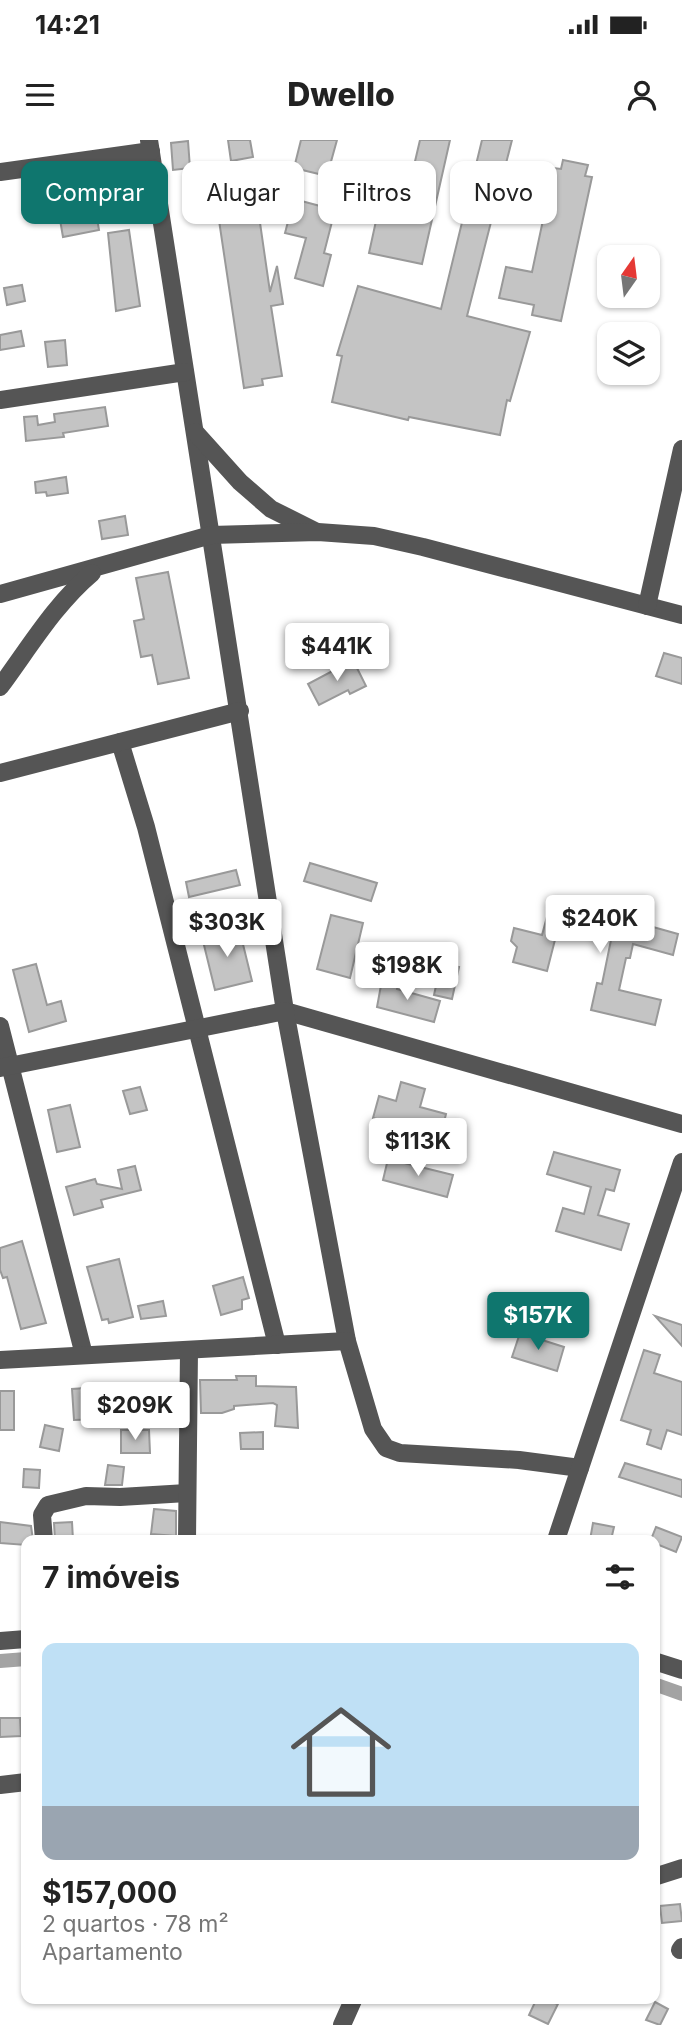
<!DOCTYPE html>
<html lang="pt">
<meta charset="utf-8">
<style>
body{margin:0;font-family:Inter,sans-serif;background:#f6f6f6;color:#222;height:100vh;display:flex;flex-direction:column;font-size:26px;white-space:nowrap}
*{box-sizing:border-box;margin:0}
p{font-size:23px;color:#767676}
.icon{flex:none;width:38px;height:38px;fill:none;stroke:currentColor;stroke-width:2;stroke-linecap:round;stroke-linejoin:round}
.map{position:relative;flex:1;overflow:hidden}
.side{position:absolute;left:21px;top:1395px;width:639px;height:469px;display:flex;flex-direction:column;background:#fff;border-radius:14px;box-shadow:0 2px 5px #0004}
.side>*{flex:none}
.guide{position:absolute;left:21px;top:21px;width:640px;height:63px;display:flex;gap:14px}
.needle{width:46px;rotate:14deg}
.fabs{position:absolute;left:597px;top:105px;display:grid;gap:14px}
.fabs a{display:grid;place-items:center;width:63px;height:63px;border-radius:14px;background:#fff;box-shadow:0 2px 5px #0004;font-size:35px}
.price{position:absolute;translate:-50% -60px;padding:0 16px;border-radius:7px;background:#fff;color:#222;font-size:23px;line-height:46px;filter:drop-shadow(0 2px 4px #0008)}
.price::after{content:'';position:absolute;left:50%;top:42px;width:21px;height:16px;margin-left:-10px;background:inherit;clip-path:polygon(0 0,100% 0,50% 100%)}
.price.on{background:#0f766e;color:#fff}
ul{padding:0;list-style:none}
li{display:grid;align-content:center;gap:14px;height:371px;padding:0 21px}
li span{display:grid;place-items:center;height:217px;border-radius:14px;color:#555}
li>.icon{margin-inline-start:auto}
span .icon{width:126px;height:126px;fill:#fffc;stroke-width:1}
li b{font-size:30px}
h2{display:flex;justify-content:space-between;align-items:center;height:84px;padding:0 21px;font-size:30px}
.chip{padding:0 24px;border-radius:14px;background:#fff;box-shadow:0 2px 5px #0004;font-size:24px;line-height:63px}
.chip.on{background:#0f766e;color:#fff}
.status{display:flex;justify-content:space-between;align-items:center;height:49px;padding:0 35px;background:#fff;direction:ltr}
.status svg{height:19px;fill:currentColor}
header{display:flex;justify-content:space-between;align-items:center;height:91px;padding:0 21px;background:#fff;font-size:32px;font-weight:800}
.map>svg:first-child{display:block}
</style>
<div class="status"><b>14:21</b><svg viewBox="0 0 49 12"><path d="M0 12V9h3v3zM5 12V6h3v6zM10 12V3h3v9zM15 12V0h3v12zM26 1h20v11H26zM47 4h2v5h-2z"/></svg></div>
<header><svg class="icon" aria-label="menu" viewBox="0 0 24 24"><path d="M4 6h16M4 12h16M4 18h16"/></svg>Dwello<svg class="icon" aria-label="person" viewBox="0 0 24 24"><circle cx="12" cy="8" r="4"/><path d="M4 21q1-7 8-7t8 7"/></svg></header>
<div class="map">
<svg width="682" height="1885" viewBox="0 0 682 1885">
<rect width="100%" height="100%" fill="#fff"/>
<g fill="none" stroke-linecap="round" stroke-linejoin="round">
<g stroke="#a3a3a3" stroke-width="14">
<path d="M0 1521 26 1519"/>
<path d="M654 1544 682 1554"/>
</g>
</g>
<g fill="#c4c4c4" stroke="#999" stroke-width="2">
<path d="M228 0H250L253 17 231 21Z"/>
<path d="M301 0H337L327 36 294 28Z"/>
<path d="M420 0H450L422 124 369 113 381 58 405 64Z"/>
<path d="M482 0H512L467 176 530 192 510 261 507 260 500 295 409 277 408 280 332 262 342 216 337 215 358 146 441 169Z"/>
<path d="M188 1 190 28 173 30 171 3Z"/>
<path d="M563 20 588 25 585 36 592 37 561 181 532 175 534 165 499 158 506 127 532 132 554 28 561 29Z"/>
<path d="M294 59 335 70 324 113 331 115 323 146 295 138 306 98 285 93Z"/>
<path d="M94 61 99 90 63 97 58 68Z"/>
<path d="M257 62 270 152 277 126 283 164 271 166 282 236 262 239 263 245 244 248 217 67Z"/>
<path d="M129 90 140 166 116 171 108 93Z"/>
<path d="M22 145 25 161 7 165 4 148Z"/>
<path d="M21 191 24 206 0 210V195Z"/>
<path d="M65 200 67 225 48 227 45 202Z"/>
<path d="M105 267 108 286 63 293 64 297 26 301 24 277 37 276 38 285 55 282 54 274Z"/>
<path d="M66 337 68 353 47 356 46 352 36 353 35 342Z"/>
<path d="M125 376 128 395 102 399 99 381Z"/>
<path d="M168 432 189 538 158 544 152 515 141 517 134 481 144 479 136 438Z"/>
<path d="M664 513 682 518V544L656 536Z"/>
<path d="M353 520 366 546 350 554 348 550 319 565 308 544Z"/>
<path d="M310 723 377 743 371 761 304 741Z"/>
<path d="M236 730 240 745 189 757 186 742Z"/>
<path d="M551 762 577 769 578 766 678 794 673 815 633 804 630 818H626L619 850 661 860 655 885 591 870 597 843 602 844 611 800 563 787 561 794 557 792 547 831 513 822 517 807 511 801 514 788 542 795Z"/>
<path d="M331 775 363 783 350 838 317 829Z"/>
<path d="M239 788 252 841 215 850 202 797Z"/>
<path d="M441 823 459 827 452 859 434 855Z"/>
<path d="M36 824 47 865 61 861 66 881 29 892 13 830Z"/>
<path d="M382 840 398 843 397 849 440 861 434 882 377 867Z"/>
<path d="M401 942 425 949 420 967 446 974 441 995 373 978 379 956 396 961Z"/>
<path d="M140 947 147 970 130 974 123 951Z"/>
<path d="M70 965 80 1007 57 1012 48 970Z"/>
<path d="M554 1012 620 1030 614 1051 606 1049 598 1075 629 1084 621 1110 556 1091 563 1068 584 1074 591 1047 547 1034Z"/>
<path d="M388 1019 453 1035 447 1057 383 1040Z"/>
<path d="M135 1026 141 1050 101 1060 103 1067 74 1075 66 1047 95 1039 97 1044 122 1049 118 1030Z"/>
<path d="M22 1101 46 1183 21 1189 7 1137 3 1138 0 1130V1108Z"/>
<path d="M119 1119 133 1177 109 1183 108 1179 102 1180 87 1127Z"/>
<path d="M243 1137 249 1158 242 1160V1169L221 1175 213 1146Z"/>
<path d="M163 1161 166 1176 141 1179 138 1166Z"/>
<path d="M655 1176 682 1185V1206Z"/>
<path d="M520 1193 564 1207 557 1231 512 1217Z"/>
<path d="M644 1210 660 1215 654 1233 682 1242V1295L667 1290 661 1309 647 1304 651 1290 621 1280Z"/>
<path d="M236 1236H256V1246L296 1247 298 1288 275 1286 277 1265 273 1263 234 1266V1269L222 1273H201L200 1240H237Z"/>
<path d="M101 1247 103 1279 74 1280 72 1249Z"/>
<rect x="0" y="1251" width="14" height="39"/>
<path d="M45 1285 63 1289 59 1311 40 1307Z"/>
<path d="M121 1290H149L150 1313H121Z"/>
<path d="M263 1292V1309H241L240 1293Z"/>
<path d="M625 1323 682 1340V1357L619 1337Z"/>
<path d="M108 1325 124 1327 122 1345H105Z"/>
<path d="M24 1329 40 1330 39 1348 23 1347Z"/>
<path d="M154 1369 176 1371V1396L151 1394Z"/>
<path d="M0 1382 31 1386 33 1400H26V1405L0 1403Z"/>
<path d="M72 1382 73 1400H55L54 1383Z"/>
<path d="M593 1383 614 1387 611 1400H590Z"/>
<path d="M656 1387 682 1397 676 1412 654 1403 652 1397Z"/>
<path d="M0 1578H20L21 1596 0 1597Z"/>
<path d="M680 1764 682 1781 662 1783 660 1766Z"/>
<path d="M537 1858 558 1864 548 1884 529 1875Z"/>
<path d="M655 1862 668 1869 660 1885 646 1880Z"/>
</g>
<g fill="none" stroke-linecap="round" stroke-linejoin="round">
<g stroke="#555" stroke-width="18">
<path d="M149 0 285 871 682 984"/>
<path d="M0 32 151 11"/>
<path d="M0 260 185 232"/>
<path d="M195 292 240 342 271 369 315 391"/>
<path d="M0 454 211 395 318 392 374 396 423 407 682 475"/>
<path d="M647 466 682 309"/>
<path d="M0 547C29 508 55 464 92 433"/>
<path d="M120 602 146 687 277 1205"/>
<path d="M0 633 240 571"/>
<path d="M0 886 84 1215"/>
<path d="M0 928 285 871 347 1201 373 1289 386 1308 400 1313 519 1320 580 1328"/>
<path d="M0 1220 347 1201"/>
<path d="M44 1400 42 1375 48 1365 86 1356 120 1357 187 1353"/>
<path d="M187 1400 189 1210"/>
<path d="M556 1400 682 1022"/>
<path d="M0 1501 26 1499"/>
<path d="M654 1521 682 1530"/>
<path d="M0 1645 26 1642"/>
<path d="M654 1737 682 1728"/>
<path d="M680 1810 682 1807"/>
<path d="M342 1885 354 1858"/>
</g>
</g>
</svg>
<div class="fabs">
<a><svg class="needle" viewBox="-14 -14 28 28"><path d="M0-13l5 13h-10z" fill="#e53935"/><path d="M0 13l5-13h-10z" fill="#767676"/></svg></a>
<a><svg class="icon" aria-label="layers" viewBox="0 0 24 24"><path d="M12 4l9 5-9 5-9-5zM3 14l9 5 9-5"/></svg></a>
</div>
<b class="price" style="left:337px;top:543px">$441K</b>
<b class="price" style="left:600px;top:815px">$240K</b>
<b class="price" style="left:227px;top:819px">$303K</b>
<b class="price" style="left:407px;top:862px">$198K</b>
<b class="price" style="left:418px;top:1038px">$113K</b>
<b class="price on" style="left:538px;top:1212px">$157K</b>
<b class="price" style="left:135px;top:1302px">$209K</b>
<div class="guide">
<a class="chip on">Comprar</a>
<a class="chip">Alugar</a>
<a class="chip">Filtros</a>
<a class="chip">Novo</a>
</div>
<section class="side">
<h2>7 imóveis<svg class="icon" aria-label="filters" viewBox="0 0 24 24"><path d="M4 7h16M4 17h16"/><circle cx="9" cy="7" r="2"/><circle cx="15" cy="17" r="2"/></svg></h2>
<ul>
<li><span style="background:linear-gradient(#bfe0f5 75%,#9aa5b1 0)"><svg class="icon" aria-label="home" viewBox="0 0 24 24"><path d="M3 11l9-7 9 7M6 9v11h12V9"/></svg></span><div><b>$157,000</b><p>2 quartos · 78 m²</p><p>Apartamento</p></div></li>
</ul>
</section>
</div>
